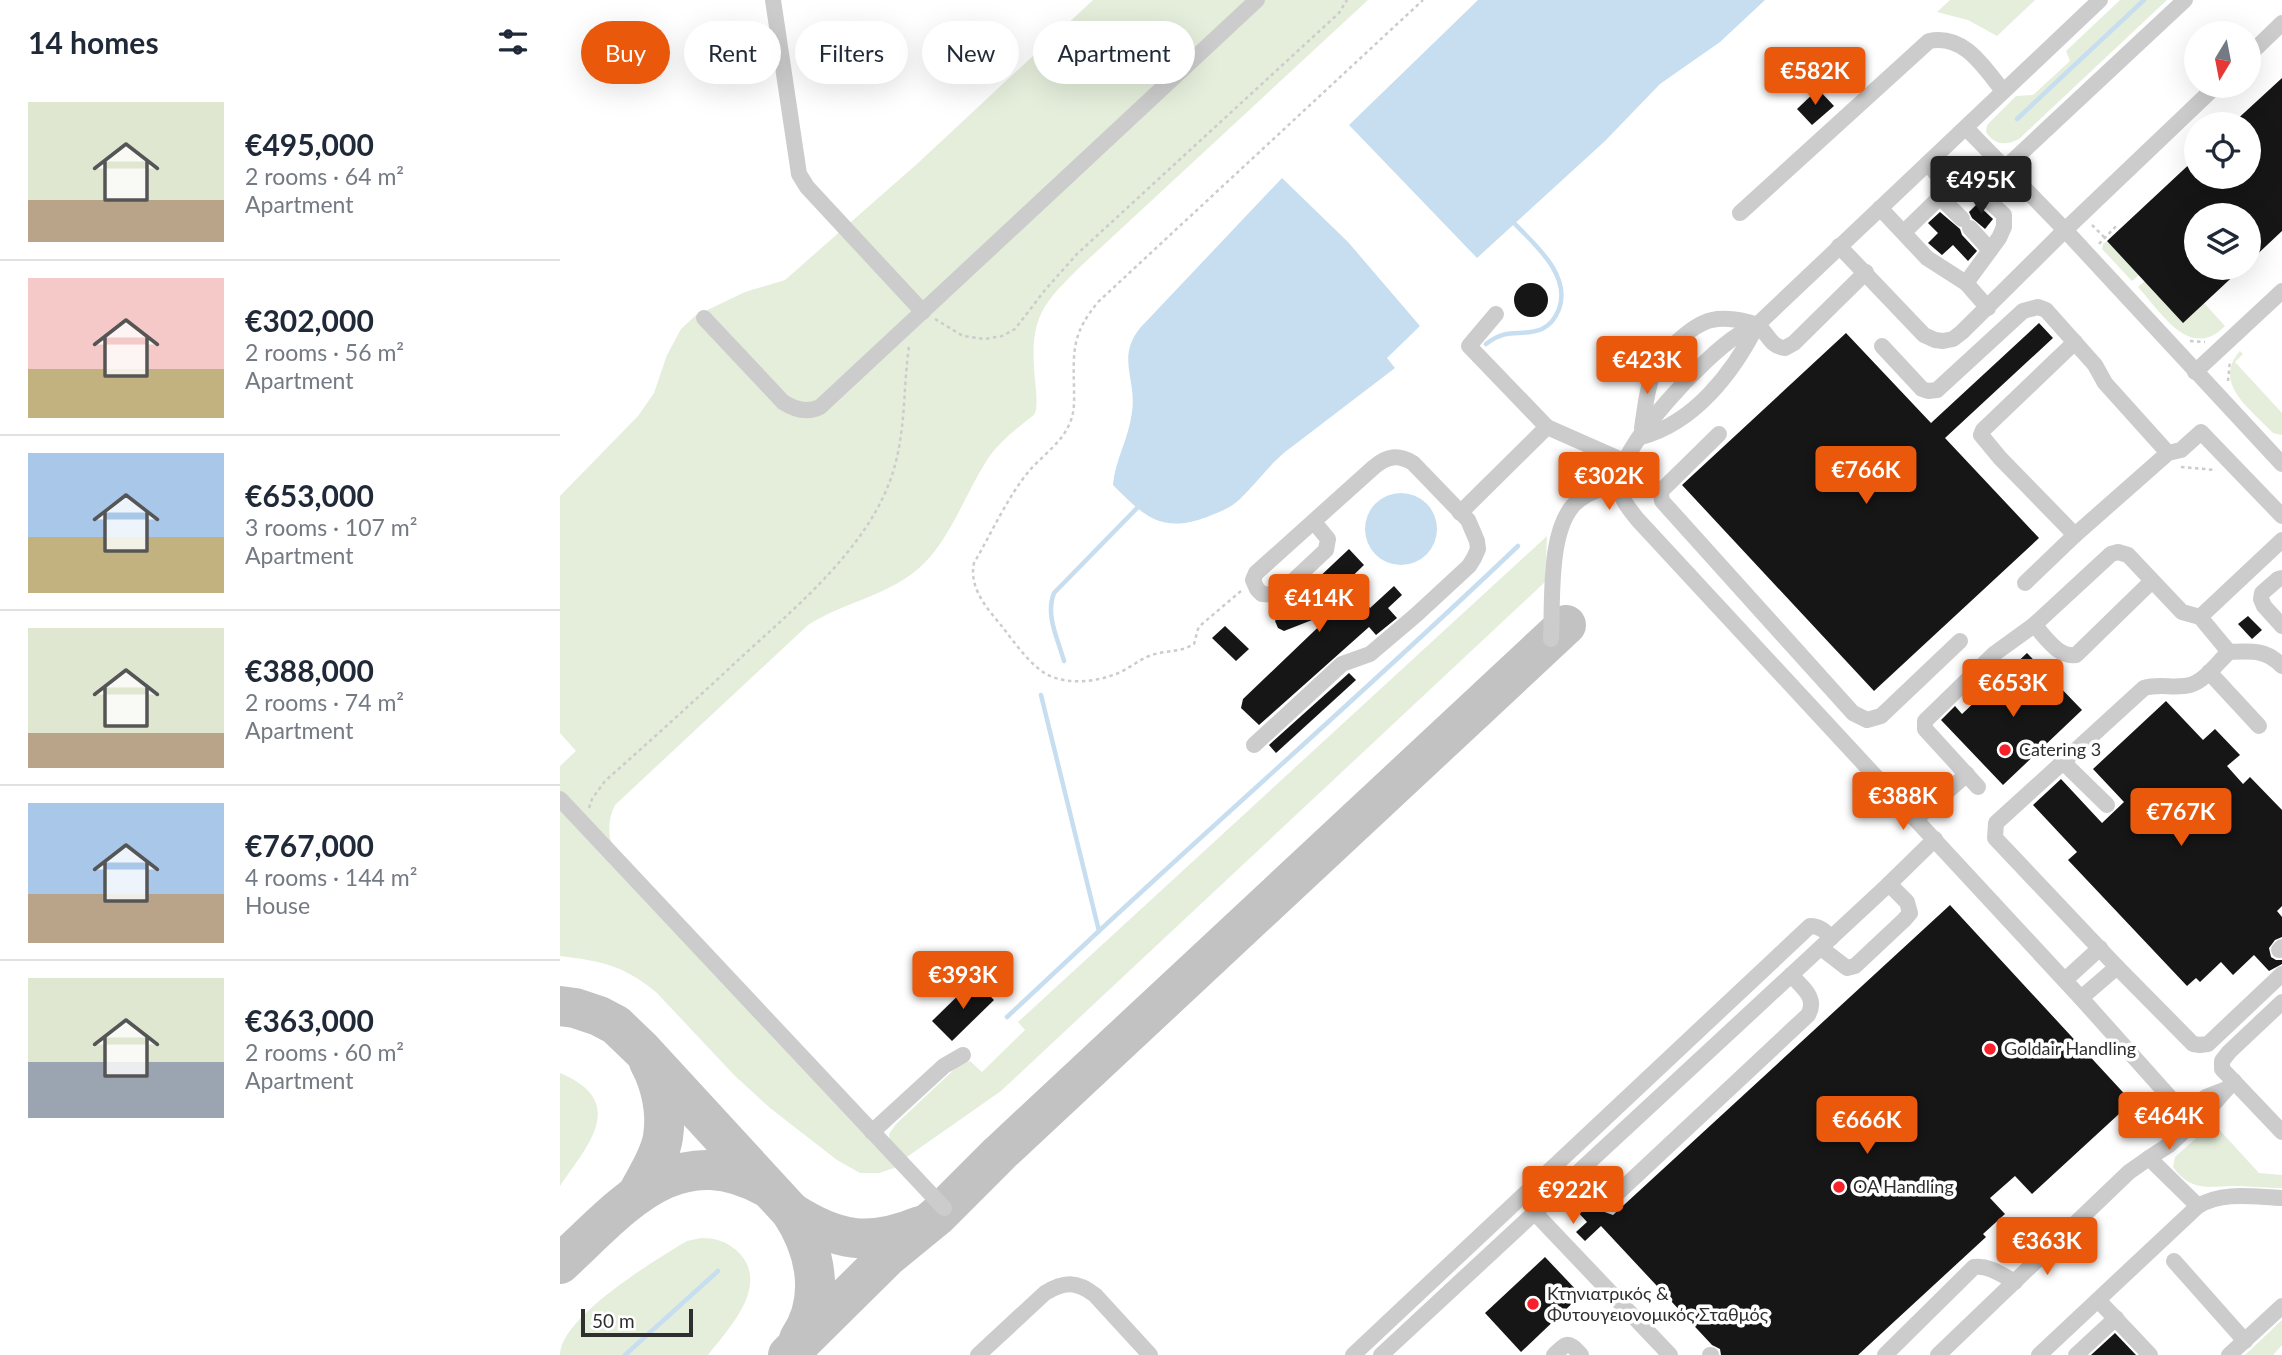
<!DOCTYPE html>
<meta charset="utf-8">
<style>
body{margin:0;font-family:Lato,sans-serif;background:#f6f6f7;color:#1f2937;height:100vh;display:flex;flex-direction:column;font-size:26px;white-space:nowrap}
*{box-sizing:border-box;margin:0}
p{font-size:23px;color:#747a83}
.icon{flex:none;width:38px;height:38px;fill:none;stroke:currentColor;stroke-width:2;stroke-linecap:round;stroke-linejoin:round}
.map{position:relative;flex:1;overflow:hidden}
.sheet{display:flex;flex-direction:column;background:#fff;width:560px}
.sheet>*{flex:none}
.guide{position:absolute;left:21px;top:21px;width:665px;height:63px;display:flex;gap:14px}
.needle{width:46px;rotate:190deg}
.controls{position:absolute;left:1624px;top:21px;display:grid;gap:14px}
.controls a{display:grid;place-items:center;width:77px;height:77px;border-radius:50%;background:#fff;box-shadow:0 7px 28px #0002;font-size:35px}
.scale{position:absolute;left:21px;bottom:18px;width:112px;box-sizing:border-box;padding-left:7px;border:4px solid #2f2f2f;border-top:0;font-size:19px;line-height:24px;white-space:nowrap;color:#2f2f2f;-webkit-text-stroke:5px #fff;paint-order:stroke}
.price{position:absolute;translate:-50% -60px;padding:0 16px;border-radius:7px;background:#ea580c;color:#fff;font-size:23px;line-height:46px;filter:drop-shadow(0 2px 4px #0008)}
.price::after{content:'';position:absolute;left:50%;top:42px;width:21px;height:16px;margin-left:-10px;background:inherit;clip-path:polygon(0 0,100% 0,50% 100%)}
.price.on{background:#222;color:#fff}
ul{padding:0;list-style:none}
li{display:flex;align-items:center;gap:21px;height:175px;padding:0 28px}
li+li{border-top:2px solid #e0e1e3}
li span{display:grid;place-items:center;flex:none;width:196px;height:140px;border-radius:0px;color:#555}
li>.icon{margin-inline-start:auto}
span .icon{width:84px;height:84px;fill:#fffc;stroke-width:1}
li b{font-size:30px}
h2{display:flex;justify-content:space-between;align-items:center;height:84px;padding:0 28px;font-size:30px}
.chip{padding:0 24px;border-radius:32px;background:#fff;box-shadow:0 7px 28px #0002;font-size:24px;line-height:63px}
.chip.on{background:#ea580c;color:#fff}
main{display:flex;flex:1;min-height:0}
.map>svg:first-child{display:block}
</style>
<main>
<section class="sheet">
<h2>14 homes<svg class="icon" aria-label="filters" viewBox="0 0 24 24"><path d="M4 7h16M4 17h16"/><circle cx="9" cy="7" r="2"/><circle cx="15" cy="17" r="2"/></svg></h2>
<ul>
<li><span style="background:linear-gradient(#dfe7d0 70%,#b9a48a 0)"><svg class="icon" aria-label="home" viewBox="0 0 24 24"><path d="M3 11l9-7 9 7M6 9v11h12V9"/></svg></span><div><b>€495,000</b><p>2 rooms · 64 m²</p><p>Apartment</p></div></li>
<li><span style="background:linear-gradient(#f6c9c9 65%,#c2b280 0)"><svg class="icon" aria-label="home" viewBox="0 0 24 24"><path d="M3 11l9-7 9 7M6 9v11h12V9"/></svg></span><div><b>€302,000</b><p>2 rooms · 56 m²</p><p>Apartment</p></div></li>
<li><span style="background:linear-gradient(#a9c7e8 60%,#c2b280 0)"><svg class="icon" aria-label="home" viewBox="0 0 24 24"><path d="M3 11l9-7 9 7M6 9v11h12V9"/></svg></span><div><b>€653,000</b><p>3 rooms · 107 m²</p><p>Apartment</p></div></li>
<li><span style="background:linear-gradient(#dfe7d0 75%,#b9a48a 0)"><svg class="icon" aria-label="home" viewBox="0 0 24 24"><path d="M3 11l9-7 9 7M6 9v11h12V9"/></svg></span><div><b>€388,000</b><p>2 rooms · 74 m²</p><p>Apartment</p></div></li>
<li><span style="background:linear-gradient(#a9c7e8 65%,#b9a48a 0)"><svg class="icon" aria-label="home" viewBox="0 0 24 24"><path d="M3 11l9-7 9 7M6 9v11h12V9"/></svg></span><div><b>€767,000</b><p>4 rooms · 144 m²</p><p>House</p></div></li>
<li><span style="background:linear-gradient(#dfe7d0 60%,#9aa5b1 0)"><svg class="icon" aria-label="home" viewBox="0 0 24 24"><path d="M3 11l9-7 9 7M6 9v11h12V9"/></svg></span><div><b>€363,000</b><p>2 rooms · 60 m²</p><p>Apartment</p></div></li>
</ul>
</section>
<div class="map">
<svg width="1722" height="1355" viewBox="0 0 1722 1355">
<rect width="100%" height="100%" fill="#fff"/>
<g fill="#e5eedb">
<path d="M533 0H808L521 266C486 301 471 314 474 366 474 380 478 395 476 410L474 415C458 427 438 443 427 460 407 491 394 529 370 557 339 594 287 600 248 625L55 805C48 819 48 832 52 847L0 791V766L16 751 0 733V496L78 416 94 393 107 355 121 329 135 316 185 292 225 280 358 163Z"/>
<path d="M1390 0H1475L1437 36 1408 20 1377 12Z"/>
<path d="M1560 0H1607L1459 139C1446 146 1434 145 1426 132L1427 125 1456 96 1473 95 1510 61 1506 51Z"/>
<path d="M1547 241 1579 275 1572 281 1542 249 1543 244Z"/>
<path d="M1585 281 1644 303 1665 326C1630 362 1601 312 1578 287Z"/>
<path d="M1680 351 1683 354 1675 362 1722 413V435L1713 433C1692 410 1651 383 1680 351Z"/>
<path d="M987 536 985 582 441 1091 344 1159 330 1142 329 1134 336 1124 400 1064 410 1061 422 1072 465 1030 458 1022Z"/>
<path d="M0 808 337 1167 319 1173H300L277 1160 210 1108 175 1076 96 992C63 965 41 961 0 956Z"/>
<path d="M0 1073C69 1102 28 1145 0 1186Z"/>
<path d="M1653 1123 1699 1173 1722 1175V1188C1706 1188 1689 1186 1672 1186 1648 1187 1630 1191 1613 1167L1615 1157Z"/>
<path d="M141 1238C156 1238 165 1241 176 1250 213 1283 169 1328 148 1355H0C0 1317 97 1259 127 1241Z"/>
<path d="M1722 1320V1345L1713 1355H1685Z"/>
</g>
<g fill="#c6deef">
<path d="M918 0H1205L1160 42 1100 84 1045 141 917 258 789 125Z"/>
<path d="M722 178 788 242 860 326 827 358 835 368 725 452C708 466 696 484 680 499 671 508 659 512 647 517 601 534 584 516 553 485 555 460 569 438 572 412 577 379 556 358 580 328Z"/>
<circle cx="841" cy="529" r="36"/>
</g>
<g fill="none" stroke-linecap="round" stroke-linejoin="round">
<g stroke="#c6deef" stroke-width="4.5">
<path d="M1457 119 1584 0"/>
<path d="M926 344C949 326 960 338 982 329 990 325 996 317 999 309 1012 274 971 241 950 219"/>
<path d="M504 661C498 639 485 615 494 593L581 504"/>
<path d="M539 931C678 802 821 677 958 546"/>
<path d="M447 1017 539 931 481 695"/>
<path d="M65 1355 158 1271"/>
</g>
<g stroke="#c2c2c2" stroke-width="40">
<path d="M0 1006 15 1008 39 1016 56 1025 82 1050 231 1212C256 1250 266 1299 239 1339"/>
<path d="M78 1193C87 1175 100 1157 103 1137 107 1112 101 1084 89 1062"/>
<path d="M231 1212C276 1241 309 1247 360 1226"/>
<path d="M0 1264C62 1207 115 1137 206 1187"/>
<path d="M228 1355 327 1257 377 1216 440 1153 1006 625"/>
</g>
</g>
<g fill="#161616">
<path d="M1722 78V231L1689 262V215H1636V268H1682L1623 323 1547 241 1636 158V177H1689V124H1672Z"/>
<path d="M1258 89 1274 106 1252 125 1237 109Z"/>
<path d="M1417 204 1433 219 1425 229 1412 218 1409 212Z"/>
<path d="M1380 212 1400 229 1402 235 1417 251 1408 261 1393 245 1382 255 1368 243 1378 233 1368 223Z"/>
<circle cx="971" cy="300" r="17"/>
<path d="M1479 323 1493 338 1385 438 1479 538 1314 691 1122 485 1286 333 1371 423Z"/>
<path d="M789 549 804 565 778 590 806 600 804 601 810 608 834 586 842 595 828 608 837 618 816 635 809 627 699 725 681 708 683 699 775 611 724 631 718 628 715 621 719 615Z"/>
<path d="M1688 616 1702 630 1692 639 1678 624Z"/>
<path d="M665 626 689 649 676 661 652 638Z"/>
<path d="M1467 653 1522 710 1443 785 1381 720 1395 706 1402 714Z"/>
<path d="M789 673 796 680 716 753 709 745Z"/>
<path d="M1606 701 1643 740 1655 729 1680 755 1667 766 1683 784 1690 777 1722 810V906L1717 911 1722 917V937L1715 940 1709 948 1711 957 1716 960H1722V964L1709 971 1694 955 1673 975 1661 962 1640 982 1636 978 1627 986 1508 860 1517 852 1473 805 1501 779 1542 823 1564 802 1533 769Z"/>
<path d="M1390 905 1572 1102 1472 1194 1455 1176 1430 1198 1445 1214 1423 1234 1426 1237 1298 1355H1161L1160 1349 1152 1345 1041 1226 1025 1241 1016 1232 1027 1222 1016 1210 1033 1194 1037 1199 1039 1210 1053 1215Z"/>
<path d="M414 980 434 1000 392 1041 372 1021Z"/>
<path d="M985 1257 1021 1295 961 1352 925 1313Z"/>
<path d="M1555 1333 1576 1355H1531Z"/>
</g>
<g fill="none" stroke-linecap="round" stroke-linejoin="round">
<g stroke="#ccc" stroke-width="2.5" stroke-dasharray="3.5 3.5" stroke-linecap="butt">
<path d="M1532 225 1545 238"/>
<path d="M1539 244 1558 224"/>
<path d="M375 319 403 336 425 339 442 336 455 329 485 290 517 254 779 13 787 0"/>
<path d="M1630 341 1645 342"/>
<path d="M1668 381 1670 360"/>
<path d="M1621 467 1656 470"/>
<path d="M681 591 642 624 638 629 634 644C620 653 604 650 589 656 577 661 567 670 556 674 533 683 499 686 479 669 464 657 452 639 440 624 425 606 409 587 414 563 431 534 449 494 470 470 484 454 504 441 511 420 515 409 514 398 514 387 513 348 513 333 538 302L863 0"/>
<path d="M29 808 32 799 45 781C89 742 132 703 175 663 232 610 309 549 333 472 346 430 343 389 349 346"/>
</g>
<g stroke="#ccc" stroke-width="16">
<path d="M213 0 239 174 247 187 363 312"/>
<path d="M1540 0 1197 325C1191 329 1184 331 1178 335 1146 355 1059 445 1059 483 1059 497 1069 509 1078 520L1521 998 1632 1122"/>
<path d="M1689 55 1722 23"/>
<path d="M1407 129 1505 230 1722 464"/>
<path d="M1368 163 1384 184V193L1380 197 1402 219"/>
<path d="M1445 168 1625 0"/>
<path d="M1385 188 1394 192 1422 194 1444 215V227L1439 238 1406 283"/>
<path d="M1320 208 1367 258 1406 283 1428 308"/>
<path d="M1180 213 1369 41C1404 34 1423 66 1443 91"/>
<path d="M1410 228 1430 250"/>
<path d="M1344 232 1380 197"/>
<path d="M1279 246 1364 335 1375 340 1383 341 1393 339 1402 332 1505 230 1656 86"/>
<path d="M144 318 223 402C235 410 247 413 260 407L697 0"/>
<path d="M1322 346 1362 389 1368 391 1377 390 1463 311 1478 307 1486 310 1535 365 1545 383 1608 453"/>
<path d="M1635 372 1722 291"/>
<path d="M987 427 1064 461"/>
<path d="M1082 428C1085 410 1086 391 1093 374 1100 355 1132 324 1152 320 1164 317 1185 320 1196 325 1208 331 1209 347 1225 348L1234 343 1306 272"/>
<path d="M1159 434 1102 490 1101 495 1102 501 1293 713 1307 720 1321 716 1400 641"/>
<path d="M1081 437C1134 423 1173 373 1197 325"/>
<path d="M900 513 987 427 909 346 936 314"/>
<path d="M1515 535 1440 458 1421 435 1423 430 1515 342"/>
<path d="M1722 578 1718 579 1702 593 1701 599 1704 606 1722 626"/>
<path d="M1465 583 1515 535 1608 453 1621 450 1641 432 1722 516"/>
<path d="M1640 617 1722 540"/>
<path d="M1474 625C1486 637 1498 658 1516 655L1592 581"/>
<path d="M991 639C993 602 987 524 1019 500 1030 491 1045 488 1059 484"/>
<path d="M1649 672 1699 726"/>
<path d="M694 745 782 664 810 654 856 615 909 566 914 558 918 549 917 541 908 520 853 463C838 454 827 456 814 467L696 573 693 580 697 589 702 594 718 595 766 550 768 539 754 522"/>
<path d="M1503 762 1436 823 1435 838 1557 967 1633 1044 1640 1045 1648 1044 1722 974"/>
<path d="M1418 787 1365 729V721L1434 654 1474 625 1551 554 1558 552 1568 555 1622 612 1640 617 1669 652C1691 651 1706 649 1722 666"/>
<path d="M0 799 384 1208"/>
<path d="M1547 805 1503 762 1584 688C1600 683 1614 689 1630 685 1645 681 1658 662 1669 652"/>
<path d="M1356 819 1407 774"/>
<path d="M1261 948 1287 968 1295 966 1344 920 1350 913 1347 902 1329 884 1375 839"/>
<path d="M1719 950 1722 947"/>
<path d="M1505 980 1540 948"/>
<path d="M1521 998 1557 967"/>
<path d="M1722 1002 1669 1052 1662 1061V1069L1722 1132"/>
<path d="M1624 1113 1646 1097 1664 1090"/>
<path d="M312 1132 384 1066 403 1055"/>
<path d="M1589 1158 1609 1145 1649 1109 1674 1081"/>
<path d="M1047 1203 1248 1015C1258 998 1242 987 1231 975L1329 884"/>
<path d="M974 1212 1110 1355"/>
<path d="M1614 1261 1685 1341"/>
<path d="M1538 1300 1590 1355"/>
<path d="M418 1355 485 1293C504 1281 517 1281 535 1295L590 1355"/>
<path d="M793 1355 1250 926C1260 926 1265 931 1271 938"/>
<path d="M821 1355 1231 975"/>
<path d="M994 1355C1008 1342 1008 1341 1021 1355"/>
<path d="M1150 1355H1151"/>
<path d="M1325 1355 1414 1267C1429 1265 1442 1275 1455 1282"/>
<path d="M1378 1355 1569 1172 1589 1158 1638 1206"/>
<path d="M1479 1355 1638 1206C1664 1191 1693 1197 1722 1198"/>
<path d="M1516 1355 1556 1318"/>
<path d="M1669 1355 1722 1306"/>
</g>
</g>
<g fill="#f6212a" stroke="#fff" stroke-width="2.5">
<circle cx="1445" cy="750" r="7"/>
<circle cx="1430" cy="1049" r="7"/>
<circle cx="1279" cy="1187" r="7"/>
<circle cx="973" cy="1304" r="7"/>
</g>
<g text-anchor="middle" stroke-width="7" stroke-linejoin="round" paint-order="stroke">
<g font-size="18" fill="#2f2f2f" stroke="#fff" text-anchor="start">
<text x="1459" y="756">Catering 3</text>
<text x="1444" y="1055">Goldair Handling</text>
<text x="1293" y="1193">OA Handling</text>
<text x="987" y="1300">Κτηνιατρικός &amp;<tspan x="987" dy="21">Φυτουγειονομικός Σταθμός</tspan></text>
</g>
</g>
</svg>
<div class="controls">
<a><svg class="needle" viewBox="-14 -14 28 28"><path d="M0-13l5 13h-10z" fill="#e53935"/><path d="M0 13l5-13h-10z" fill="#747a83"/></svg></a>
<a><svg class="icon" aria-label="locate" viewBox="0 0 24 24"><circle cx="12" cy="12" r="6"/><path d="M12 2v4M12 18v4M2 12h4M18 12h4"/></svg></a>
<a><svg class="icon" aria-label="layers" viewBox="0 0 24 24"><path d="M12 4l9 5-9 5-9-5zM3 14l9 5 9-5"/></svg></a>
</div>
<div class="scale">50 m</div>
<b class="price" style="left:1255px;top:107px">€582K</b>
<b class="price on" style="left:1421px;top:216px">€495K</b>
<b class="price" style="left:1087px;top:396px">€423K</b>
<b class="price" style="left:1306px;top:506px">€766K</b>
<b class="price" style="left:1049px;top:512px">€302K</b>
<b class="price" style="left:759px;top:634px">€414K</b>
<b class="price" style="left:1453px;top:719px">€653K</b>
<b class="price" style="left:1343px;top:832px">€388K</b>
<b class="price" style="left:1621px;top:848px">€767K</b>
<b class="price" style="left:403px;top:1011px">€393K</b>
<b class="price" style="left:1609px;top:1152px">€464K</b>
<b class="price" style="left:1307px;top:1156px">€666K</b>
<b class="price" style="left:1013px;top:1226px">€922K</b>
<b class="price" style="left:1487px;top:1277px">€363K</b>
<div class="guide">
<a class="chip on">Buy</a>
<a class="chip">Rent</a>
<a class="chip">Filters</a>
<a class="chip">New</a>
<a class="chip">Apartment</a>
</div>
</div>
</main>
